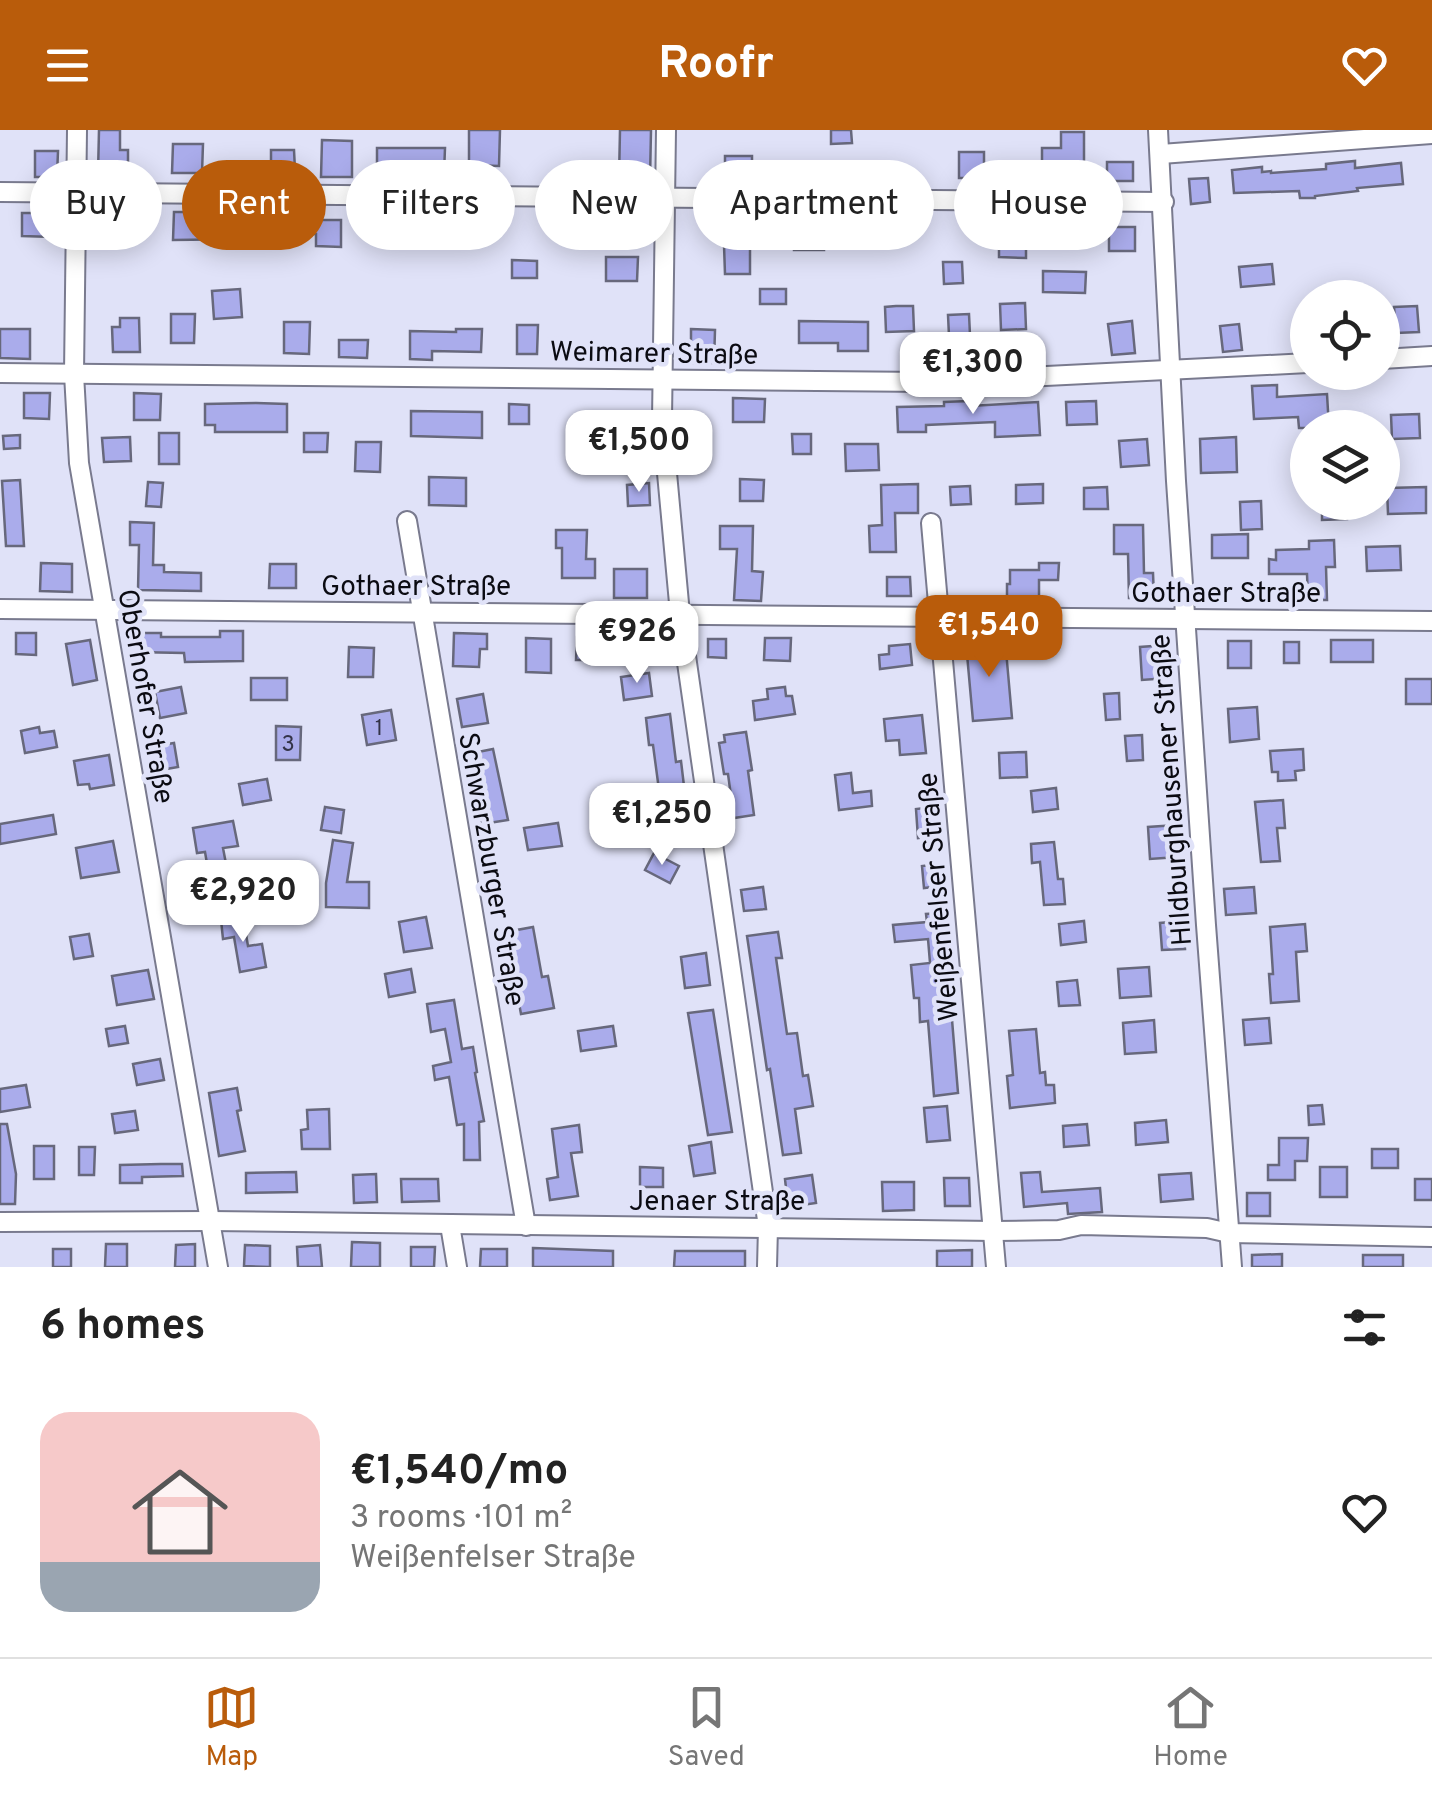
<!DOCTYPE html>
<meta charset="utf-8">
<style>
body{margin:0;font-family:Overpass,sans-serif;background:#f6f6f6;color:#222;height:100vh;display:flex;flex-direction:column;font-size:38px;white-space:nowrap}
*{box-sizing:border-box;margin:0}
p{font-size:32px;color:#767676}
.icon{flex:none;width:55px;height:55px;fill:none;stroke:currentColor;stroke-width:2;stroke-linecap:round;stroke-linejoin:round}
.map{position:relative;height:1137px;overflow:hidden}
.sheet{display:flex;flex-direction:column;background:#fff;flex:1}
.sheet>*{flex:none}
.top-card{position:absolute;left:30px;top:30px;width:1372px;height:90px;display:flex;gap:20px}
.controls{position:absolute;left:1290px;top:150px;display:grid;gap:20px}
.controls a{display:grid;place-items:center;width:110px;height:110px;border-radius:50%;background:#fff;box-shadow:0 5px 25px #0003;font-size:50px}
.price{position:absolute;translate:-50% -85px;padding:0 22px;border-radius:20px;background:#fff;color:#222;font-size:32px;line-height:65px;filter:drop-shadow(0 2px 5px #0008)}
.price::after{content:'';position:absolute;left:50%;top:60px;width:30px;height:22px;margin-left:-15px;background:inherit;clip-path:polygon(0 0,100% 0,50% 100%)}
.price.selected{background:#b95c0b;color:#fff}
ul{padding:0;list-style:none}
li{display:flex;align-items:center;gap:30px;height:250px;padding:0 40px}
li+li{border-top:2px solid #e0e0e0}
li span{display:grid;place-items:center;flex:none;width:280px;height:200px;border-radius:30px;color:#555}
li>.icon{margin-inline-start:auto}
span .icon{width:120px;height:120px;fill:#fffc;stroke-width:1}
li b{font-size:42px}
h2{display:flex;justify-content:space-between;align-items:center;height:120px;padding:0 40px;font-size:42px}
.tag{padding:0 35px;border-radius:45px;background:#fff;box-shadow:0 5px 25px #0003;font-size:35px;line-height:90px}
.tag.selected{background:#b95c0b;color:#fff}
header{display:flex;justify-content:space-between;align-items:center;height:130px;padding:0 40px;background:#b95c0b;color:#fff;font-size:45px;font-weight:700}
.dock{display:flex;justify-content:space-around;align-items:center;height:140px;border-top:2px solid #e0e0e0;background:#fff;font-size:28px;color:#767676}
.dock a{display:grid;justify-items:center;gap:5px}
.dock .selected{color:#b95c0b}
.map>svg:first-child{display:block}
</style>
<header><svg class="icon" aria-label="menu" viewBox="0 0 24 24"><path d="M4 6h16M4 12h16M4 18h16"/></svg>Roofr<svg class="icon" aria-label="heart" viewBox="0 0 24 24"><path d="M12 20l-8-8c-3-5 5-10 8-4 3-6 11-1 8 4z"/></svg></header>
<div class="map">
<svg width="1432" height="1137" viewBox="0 0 1432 1137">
<rect width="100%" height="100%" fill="#e0e2f8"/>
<g fill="#aaaceb" stroke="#67687c" stroke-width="2.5">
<path d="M99 0H120V20H128V45L98 44Z"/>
<path d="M469 0H500L499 36 469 35Z"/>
<path d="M620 0H651L650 49H619Z"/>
<path d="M831 0H851L852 13 831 14Z"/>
<path d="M1061 2H1084V36H1042V18H1061Z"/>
<path d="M322 10 352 11V47H321Z"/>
<path d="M173 14H203L202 43H172Z"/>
<path d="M377 18H445L444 44 377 43Z"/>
<path d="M271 20H294L295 40H271Z"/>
<path d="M35 21H58L57 47H35Z"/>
<rect x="959" y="22" width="25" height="26"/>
<rect x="725" y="26" width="27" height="22"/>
<path d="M1355 31V38L1401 33 1403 54 1357 58 1358 61 1315 66V68H1300L1299 61 1234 63 1232 40 1262 37V42L1271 41V43L1326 39V34Z"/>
<rect x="1107" y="32" width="26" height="19"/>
<path d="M1208 48 1210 72 1191 74 1189 49Z"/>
<path d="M174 82H202V85L302 84V90H341V117L316 116V104L248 103V109L173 110Z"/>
<path d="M22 83H53V107L22 106Z"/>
<path d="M723 86 750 87V144H725Z"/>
<rect x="455" y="87" width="22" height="22"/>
<path d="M563 87 596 88V111L563 110Z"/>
<path d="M865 90V115L824 116V120H794V94H844V91Z"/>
<rect x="1109" y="97" width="26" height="24"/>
<path d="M999 107H1026V128L999 127Z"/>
<path d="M606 127H638L637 151H606Z"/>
<path d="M512 130 537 131V148H512Z"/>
<path d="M943 132H962L963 153 944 154Z"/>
<path d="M1272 134 1274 154 1241 157 1239 137Z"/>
<path d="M1043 141 1086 142 1085 163 1043 162Z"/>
<path d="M240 159 242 187 214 189 212 161Z"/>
<rect x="760" y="159" width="26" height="15"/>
<path d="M1025 173 1026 199 1001 200 1000 174Z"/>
<path d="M896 176H913L914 201 886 202 885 177Z"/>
<path d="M1417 176 1419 202 1396 203 1394 177Z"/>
<path d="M171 184H195L194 213H171Z"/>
<path d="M969 184 970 205 949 206 948 185Z"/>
<path d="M120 188H139L140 222H113L112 197H120Z"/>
<path d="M799 191 868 192V221H838V213H799Z"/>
<path d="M1132 191 1135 223 1112 225 1108 194Z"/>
<path d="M284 192H310L309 224 284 223Z"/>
<path d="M1239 194 1242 220 1223 222 1220 196Z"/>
<path d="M517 195H538L537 224H517Z"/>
<path d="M0 199H30V229L0 228Z"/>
<path d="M456 199H482L481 222 432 221V230L410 229V201L456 202Z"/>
<path d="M691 199 715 200 714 233H691Z"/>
<path d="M339 210H368L367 228 339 227Z"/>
<path d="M1277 255V267L1327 264 1329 298H1299L1298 287 1254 289 1252 256Z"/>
<path d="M24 263H50L49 289 24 288Z"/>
<path d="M134 263 161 264 160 290H134Z"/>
<path d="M733 268 765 269 764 292H733Z"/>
<path d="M969 271 970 276 1038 272 1040 305 995 307V292L926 295V302H898L897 277 944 276V272Z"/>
<path d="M1096 271 1097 294 1067 295 1066 272Z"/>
<path d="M256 273 287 274V302H215V295H205V274Z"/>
<path d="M509 274 529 275V294H509Z"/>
<path d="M411 281 482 282V308L411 306Z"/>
<path d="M1419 284 1420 308 1392 309 1391 285Z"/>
<rect x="159" y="303" width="20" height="31"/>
<path d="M304 303H328L327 322H304Z"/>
<path d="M792 304H811V324H793Z"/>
<path d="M20 305V318L4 319 3 306Z"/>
<path d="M130 307 131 331 104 332 102 308Z"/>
<path d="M1236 307 1237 342 1201 343 1200 309Z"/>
<path d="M1147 309 1149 335 1121 337 1119 311Z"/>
<path d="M356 312H381L380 342 355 341Z"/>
<path d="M589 312 621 313 620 341 589 340Z"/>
<path d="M705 314 706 334 689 335 688 315Z"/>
<path d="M845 314H878L879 340 846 341Z"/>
<path d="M429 347 466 348V376L429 375Z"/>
<path d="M740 349 764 350 763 371H740Z"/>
<path d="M20 350 24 416H6L2 351Z"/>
<path d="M148 352 163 353 161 377 146 376Z"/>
<path d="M649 353 650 375 628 376 627 355Z"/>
<path d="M918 354V383H895L896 422H870L869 396 882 395 881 355Z"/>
<path d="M1043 354V373L1016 374V355Z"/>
<path d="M970 356 971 374 951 375 950 357Z"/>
<path d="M1107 357 1108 379H1084V358Z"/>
<path d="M1426 357V383L1388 384 1387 358Z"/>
<path d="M1261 371 1262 399 1241 400 1240 372Z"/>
<path d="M1322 372H1346L1347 389 1322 390Z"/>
<path d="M130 392 154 393 153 435H164V442L201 443V461L138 460 139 415H130Z"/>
<path d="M1114 395H1143L1144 443H1153L1154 468H1129L1128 424H1114Z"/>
<path d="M720 396H753L752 441 763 442 761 471 734 470 737 419H720Z"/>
<path d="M556 400H587L586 429H595V448H562V418H556Z"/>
<path d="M1248 404V428H1212V405Z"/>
<path d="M1334 410 1335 437H1326L1327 470H1308L1307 444H1269V429L1276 430V420L1309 419V411Z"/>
<path d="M1400 416 1401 440 1367 441 1366 417Z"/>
<path d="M41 433 72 434V462L40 461Z"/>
<path d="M1039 433H1059L1058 450H1039V468L1007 469V454H1010V440H1039Z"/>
<path d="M270 434H296V458H269Z"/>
<rect x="614" y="439" width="33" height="29"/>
<path d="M887 447H910L911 466H887Z"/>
<path d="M220 501H243V531L185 532 184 523 134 522V503H161V507H220Z"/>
<path d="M16 503H36V525L16 524Z"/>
<path d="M454 503 487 504V519H480L479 537 453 536Z"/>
<path d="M577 507H599V530H576Z"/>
<path d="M526 508 551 509V543L526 542Z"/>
<path d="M765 508H791L790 531 764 530Z"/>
<path d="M708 509H726V528L708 527Z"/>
<path d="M1005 509 1012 588 973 591 966 513Z"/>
<path d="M90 510 97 550 73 555 66 514Z"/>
<rect x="1331" y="510" width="42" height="22"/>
<rect x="1228" y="511" width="23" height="27"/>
<rect x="1284" y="512" width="15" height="21"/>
<path d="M910 514 912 535 880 539 879 525 889 524V516Z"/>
<path d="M1166 515 1168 548 1142 550 1140 517Z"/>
<path d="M349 517 374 518 373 547H348Z"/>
<path d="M649 543 652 566 624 570 621 547Z"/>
<rect x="251" y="548" width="36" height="22"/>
<rect x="1406" y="549" width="26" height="25"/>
<path d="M181 557 186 583 160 588 155 562Z"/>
<path d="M785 557 786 566H792L795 584 755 590 753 571 768 569 767 559Z"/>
<path d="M1119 563 1120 589 1106 590 1104 564Z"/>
<path d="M483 564 488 593 462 597 457 569Z"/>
<path d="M1257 577 1259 609 1230 612 1228 579Z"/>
<path d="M391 580 396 610 367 615 362 585Z"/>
<path d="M670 584 676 632 681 631 684 656 659 660 653 615H649L646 588Z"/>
<path d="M922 585 926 623 900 625 899 610 886 611 884 589Z"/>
<path d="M276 596 301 597 300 630H276Z"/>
<path d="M39 597 40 603 54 601 57 617 25 623 21 601Z"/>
<path d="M746 602 752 640 748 641 754 685 734 688 728 644H724L719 613 725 612 724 605Z"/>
<path d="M1142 605 1143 630 1127 631 1125 606Z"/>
<path d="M174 613 178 637 155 641 150 617Z"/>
<path d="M493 619 508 690 482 694 468 624Z"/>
<path d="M1303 619 1304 640 1295 641 1296 650 1278 651V642H1272L1270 621Z"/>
<path d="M1026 622 1027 647 1000 648 999 623Z"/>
<path d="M109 625 114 655 90 659 89 654 78 655 74 631Z"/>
<path d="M851 643 853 663 871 661 872 676 839 680 835 645Z"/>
<path d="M267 649 271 670 243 675 239 654Z"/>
<path d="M1056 658 1058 679 1033 682 1031 661Z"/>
<path d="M1283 670 1285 698H1277L1280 731 1261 732 1255 672Z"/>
<path d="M325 677 344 680 341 703 321 700Z"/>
<path d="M934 677 937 706 918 708 916 679Z"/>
<path d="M687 681 691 710 668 713 664 684Z"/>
<path d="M53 685 56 704 0 714V694Z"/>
<path d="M233 691 238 716 223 718 231 760 212 763 205 722 197 723 193 698Z"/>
<path d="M558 693 562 716 528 720 524 698Z"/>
<path d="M1176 695 1178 727 1150 729 1148 697Z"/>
<path d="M333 710 353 713 347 752H369V778L326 777V753Z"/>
<path d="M113 711 119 742 81 748 76 718Z"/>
<path d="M1054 712 1058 749H1063L1065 774 1044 775 1040 732 1032 733 1031 714Z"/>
<path d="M654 723 679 736 670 753 645 740Z"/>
<path d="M940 734 942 756 924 758 922 736Z"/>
<path d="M763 757 766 779 744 781 741 760Z"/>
<path d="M1254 757 1256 783 1226 785 1224 759Z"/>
<path d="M943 783 953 865H950L958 963 934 966 928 891 920 892 919 868H914L911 835 930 833 928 809 895 812 893 795 927 792 926 784Z"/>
<path d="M243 787 248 816 262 814 266 837 240 842 234 807 223 809 221 790Z"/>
<path d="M426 787 432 818 404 822 399 792Z"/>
<path d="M1084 791 1086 812 1061 815 1059 794Z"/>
<path d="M1183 791 1185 819 1162 820 1160 793Z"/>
<path d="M1305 794 1307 821 1296 822 1299 871 1271 873 1269 844H1273L1270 797Z"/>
<path d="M533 797 542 847 548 846 554 878 521 884 506 802Z"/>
<path d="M778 802 782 828H776L787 904 797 903 803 946 808 945 813 976 795 979 801 1023 783 1025 770 939 767 940 747 806Z"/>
<path d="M89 804 93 826 74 829 70 807Z"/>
<path d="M706 823 710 855 685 858 681 827Z"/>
<path d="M1149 837 1151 866 1120 868 1118 839Z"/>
<path d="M411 839 415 862 389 867 385 844Z"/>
<path d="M148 840 154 869 117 875 112 846Z"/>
<path d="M1077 850 1080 875 1059 876 1057 852Z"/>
<path d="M454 870 462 919 473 917 477 942 475 943 484 991 479 992 480 1030H464V994L457 995 449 947 435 950 433 936 451 932 445 899 431 902 427 874Z"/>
<path d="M713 880 732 1002 708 1005 688 883Z"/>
<path d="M1269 888 1271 913 1245 915 1243 890Z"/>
<path d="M1154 890 1156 922 1125 924 1123 893Z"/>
<path d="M125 896 128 913 109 916 106 899Z"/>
<path d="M613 896 616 916 581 921 578 901Z"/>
<path d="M1036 899 1040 943 1045 942 1046 955H1054L1055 973 1010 978 1007 946 1013 945 1009 901Z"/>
<path d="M160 929 164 950 137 955 133 934Z"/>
<path d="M26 955 30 977 0 982V959Z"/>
<path d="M237 958 241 980 237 981 245 1021 219 1026 209 963Z"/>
<path d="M1322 975 1324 994 1309 995 1308 976Z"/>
<path d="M947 976 950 1010 927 1012 924 978Z"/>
<path d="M329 979 330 1019H302L301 1000 308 999 307 980Z"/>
<path d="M135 981 138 1000 115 1003 112 984Z"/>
<path d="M1166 990 1168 1012 1136 1015 1135 993Z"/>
<path d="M0 994H7L16 1044 15 1074H0Z"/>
<path d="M1087 994 1089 1015 1064 1017 1063 996Z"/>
<path d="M579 995 582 1022 571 1023 578 1066 550 1070 547 1049 558 1047 552 999Z"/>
<path d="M1279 1008H1308L1307 1031H1295V1050H1268V1035H1279Z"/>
<path d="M711 1012 715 1043 694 1046 689 1016Z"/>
<rect x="34" y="1016" width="20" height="33"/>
<path d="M79 1017H95L94 1045H79Z"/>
<rect x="1372" y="1019" width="26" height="19"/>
<path d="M161 1034H182L183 1046 142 1047V1053H120V1035Z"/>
<path d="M640 1037 663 1038V1057H640Z"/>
<rect x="1320" y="1037" width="27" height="30"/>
<path d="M296 1042 297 1062 246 1063V1043Z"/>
<path d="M1040 1042 1042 1062 1100 1058 1102 1082 1068 1084 1067 1073 1024 1077 1021 1043Z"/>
<path d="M1191 1043 1193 1069 1161 1072 1159 1045Z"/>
<path d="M376 1044 377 1072 354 1073 353 1045Z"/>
<path d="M812 1045 816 1073 788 1077 785 1049Z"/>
<path d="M944 1048H969L970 1076H945Z"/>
<path d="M401 1049H438L439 1071 402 1072Z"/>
<rect x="1415" y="1049" width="17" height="21"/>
<path d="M882 1052H914V1080L883 1081Z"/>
<rect x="1247" y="1063" width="23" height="23"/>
<path d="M352 1112 380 1113V1137H351Z"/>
<path d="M106 1114H127V1137H105Z"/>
<path d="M195 1114V1137H175L176 1115Z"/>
<path d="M245 1115 270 1116V1137L244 1136Z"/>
<path d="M320 1115 322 1137H298L297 1117Z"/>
<path d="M411 1117H435L434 1137H411Z"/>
<path d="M533 1118 613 1121V1137H533Z"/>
<rect x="53" y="1119" width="18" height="18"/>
<path d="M481 1119H507V1137H480Z"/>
<path d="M972 1120V1137H937V1121Z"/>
<path d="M675 1121H745V1137H674Z"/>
<path d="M1282 1124V1137H1252V1125Z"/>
<rect x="1363" y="1125" width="40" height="12"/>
</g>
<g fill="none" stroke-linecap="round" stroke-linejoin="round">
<g stroke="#797a8e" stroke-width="22">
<g id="street">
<path d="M77 0 74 244 79 333 218 1137"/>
<path d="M666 0 662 289 680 484 768 1097 767 1137"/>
<path d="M1158 0 1176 351 1206 795 1232 1137"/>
<path d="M1161 24 1432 4"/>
<path d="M0 62 1164 72"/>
<path d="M1382 229 1432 226"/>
<path d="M0 243 928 252 1308 233"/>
<path d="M407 391 526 1096"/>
<path d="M931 393 996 1137"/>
<path d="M0 479 1432 491"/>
<path d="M0 1092 210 1091 994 1101 1059 1100 1081 1095 1207 1098 1229 1103 1432 1107"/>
<path d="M450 1095 457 1137"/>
</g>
</g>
<use href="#street" stroke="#fff" stroke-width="18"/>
</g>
<g text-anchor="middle" stroke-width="9" stroke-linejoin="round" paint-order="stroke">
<g font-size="22" fill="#333348">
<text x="379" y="605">1</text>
<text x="288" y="621">3</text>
</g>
<g font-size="28" fill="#0b0b12" stroke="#e0e2f8">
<text transform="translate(654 222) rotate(1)" y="10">Weimarer Straße</text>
<text x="416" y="465">Gothaer Straße</text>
<text x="1226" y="472">Gothaer Straße</text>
<text transform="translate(147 566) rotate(80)" y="10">Oberhofer Straße</text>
<text transform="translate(1170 660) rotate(-94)" y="10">Hildburghausener Straße</text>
<text transform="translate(493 739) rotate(80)" y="10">Schwarzburger Straße</text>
<text transform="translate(937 767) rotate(-95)" y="10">Weißenfelser Straße</text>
<text x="717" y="1080">Jenaer Straße</text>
</g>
</g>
</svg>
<div class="controls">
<a><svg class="icon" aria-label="locate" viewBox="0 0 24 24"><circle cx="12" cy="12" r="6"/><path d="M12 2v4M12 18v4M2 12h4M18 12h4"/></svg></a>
<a><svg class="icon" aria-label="layers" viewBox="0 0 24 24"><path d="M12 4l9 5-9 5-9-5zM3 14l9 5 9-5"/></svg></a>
</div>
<b class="price" style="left:973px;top:287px">€1,300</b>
<b class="price" style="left:639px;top:365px">€1,500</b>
<b class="price selected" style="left:989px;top:550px">€1,540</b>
<b class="price" style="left:637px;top:556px">€926</b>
<b class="price" style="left:662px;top:738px">€1,250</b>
<b class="price" style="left:243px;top:815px">€2,920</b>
<div class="top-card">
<a class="tag">Buy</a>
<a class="tag selected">Rent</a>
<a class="tag">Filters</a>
<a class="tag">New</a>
<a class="tag">Apartment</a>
<a class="tag">House</a>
</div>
</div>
<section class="sheet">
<h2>6 homes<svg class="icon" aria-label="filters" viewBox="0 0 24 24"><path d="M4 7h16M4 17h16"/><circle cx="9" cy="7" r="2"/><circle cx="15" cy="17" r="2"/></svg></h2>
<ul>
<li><span style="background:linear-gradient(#f6c9c9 75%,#9aa5b1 0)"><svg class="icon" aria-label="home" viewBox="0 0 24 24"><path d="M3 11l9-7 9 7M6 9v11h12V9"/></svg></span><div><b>€1,540/mo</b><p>3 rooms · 101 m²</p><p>Weißenfelser Straße</p></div><svg class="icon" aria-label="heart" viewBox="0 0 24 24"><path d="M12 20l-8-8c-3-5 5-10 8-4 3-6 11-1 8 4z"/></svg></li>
</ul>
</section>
<nav class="dock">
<a class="selected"><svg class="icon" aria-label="map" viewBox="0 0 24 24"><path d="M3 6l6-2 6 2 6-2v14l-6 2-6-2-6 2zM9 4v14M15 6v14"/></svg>Map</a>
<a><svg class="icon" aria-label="saved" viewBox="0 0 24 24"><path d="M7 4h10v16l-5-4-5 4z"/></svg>Saved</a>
<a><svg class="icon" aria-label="home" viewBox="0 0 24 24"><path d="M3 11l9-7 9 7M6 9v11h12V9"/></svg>Home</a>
</nav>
